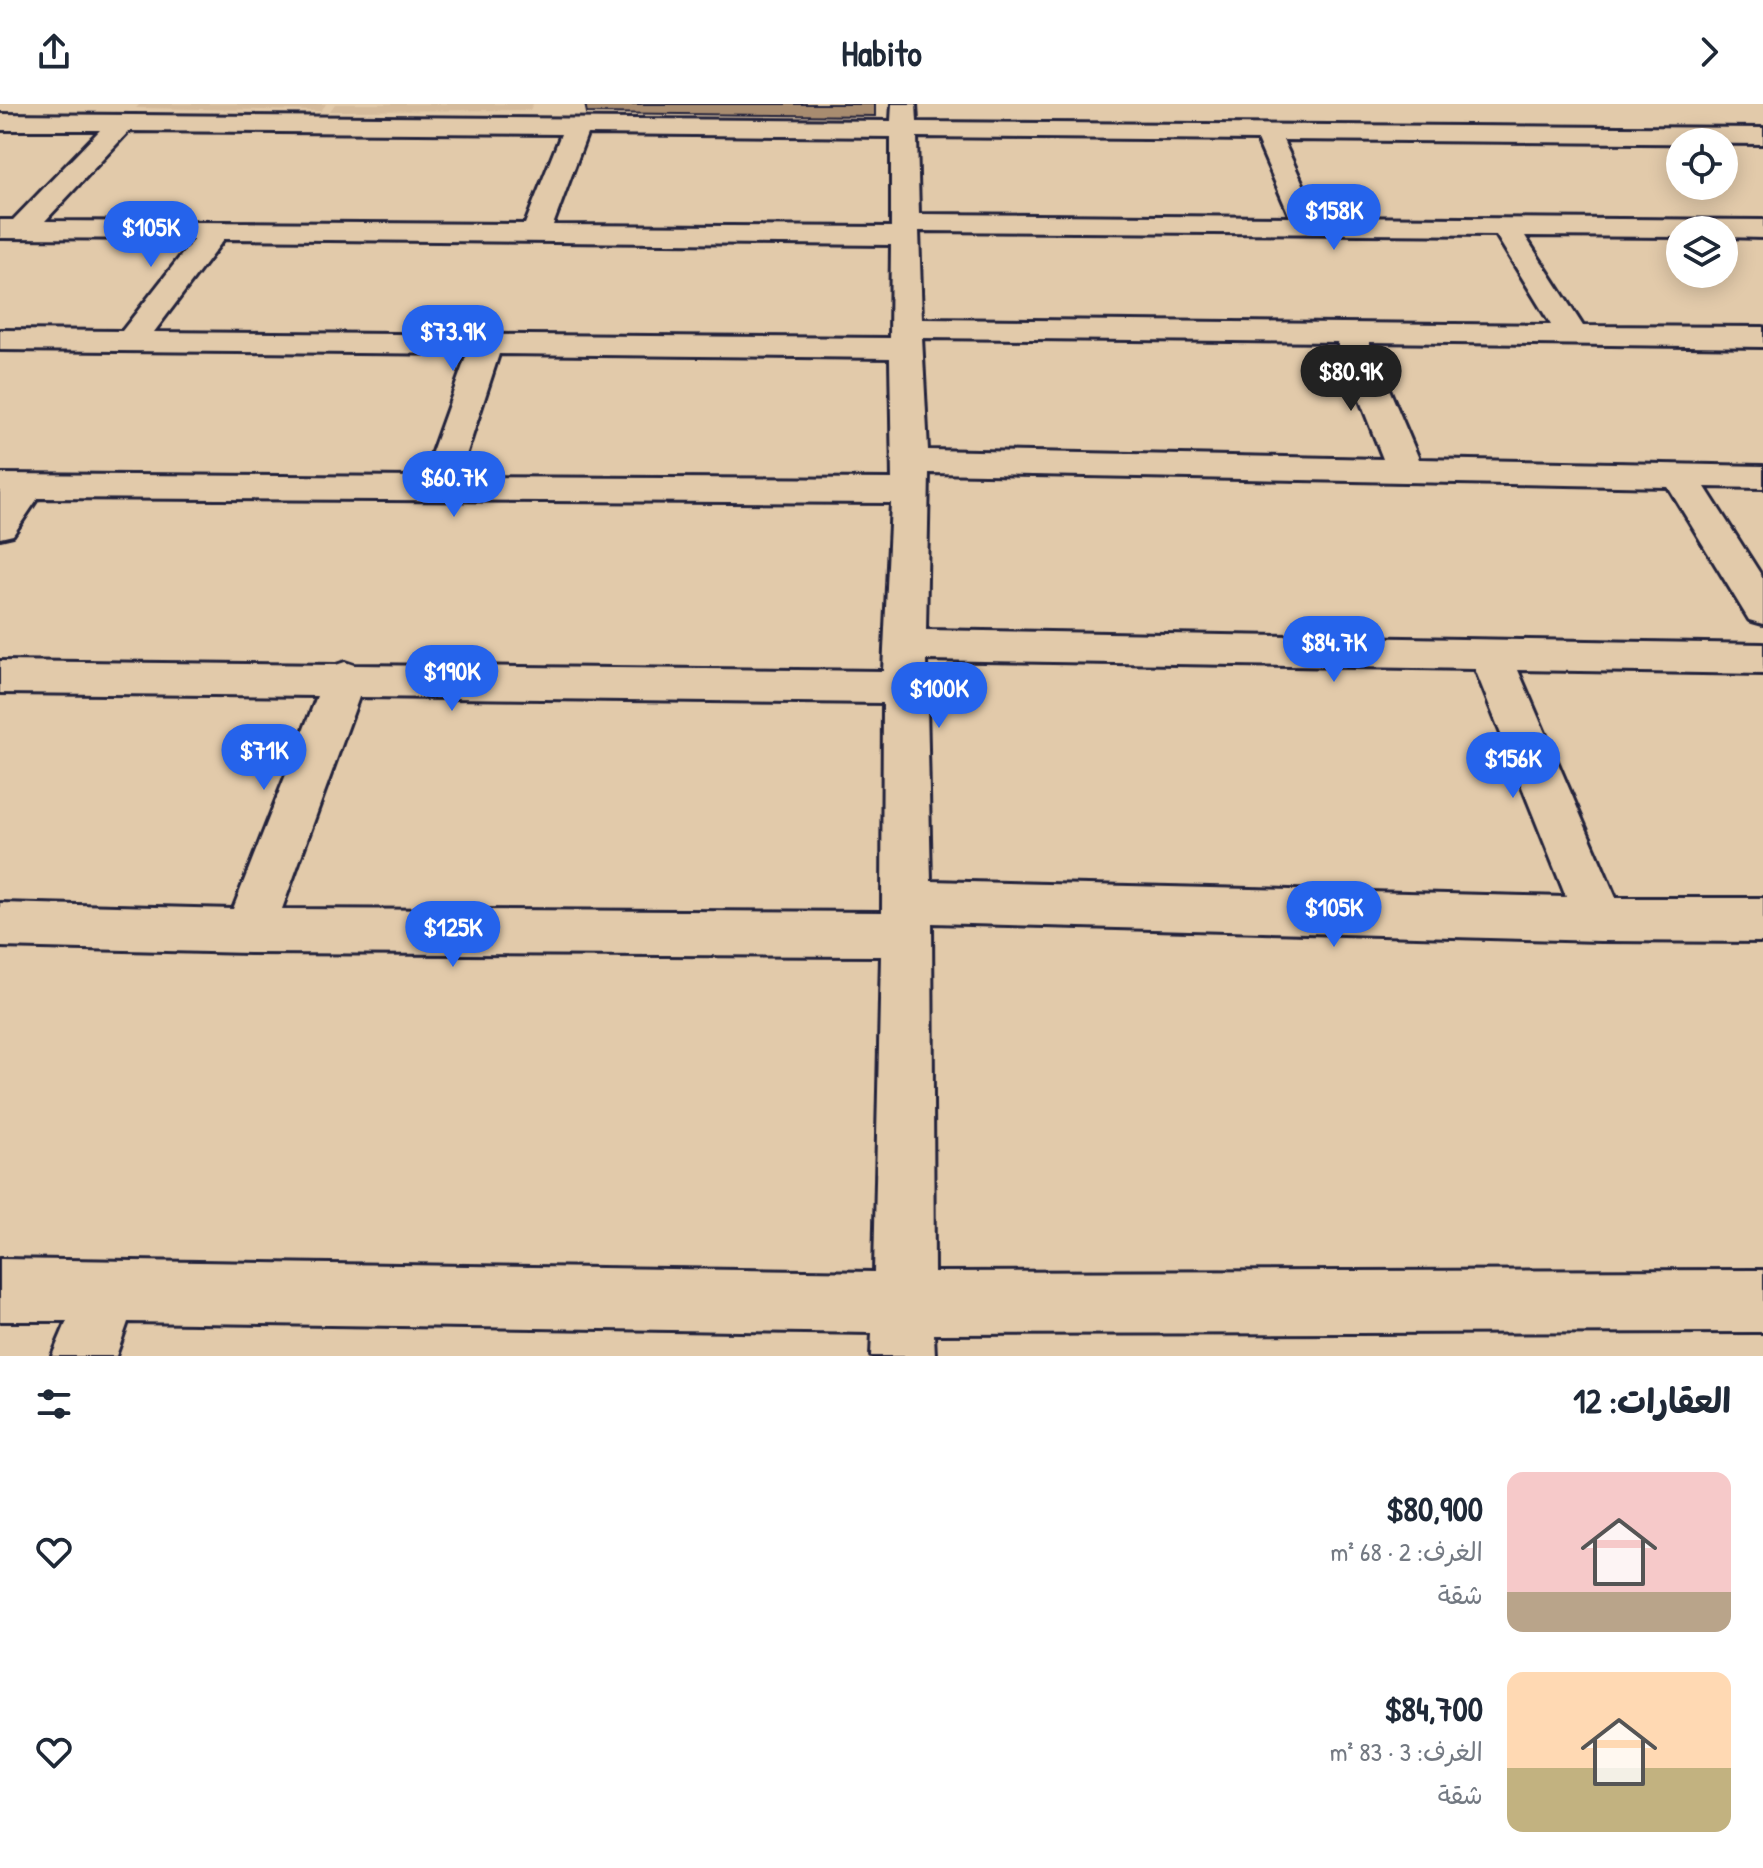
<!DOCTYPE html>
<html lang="ar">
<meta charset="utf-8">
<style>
body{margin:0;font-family:"Patrick Hand","Playpen Sans Arabic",sans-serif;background:#f2f2f3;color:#1f2937;direction:rtl;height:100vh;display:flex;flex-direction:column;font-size:30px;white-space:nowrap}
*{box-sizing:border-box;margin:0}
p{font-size:26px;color:#747a83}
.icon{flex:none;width:44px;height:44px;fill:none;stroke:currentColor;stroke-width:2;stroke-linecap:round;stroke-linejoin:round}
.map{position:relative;height:1252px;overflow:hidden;direction:ltr}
.drawer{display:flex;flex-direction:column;background:#fff;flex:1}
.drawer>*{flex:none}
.tools{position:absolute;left:1666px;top:24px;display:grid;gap:16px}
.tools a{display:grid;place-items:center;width:72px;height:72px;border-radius:50%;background:#fff;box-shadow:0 4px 20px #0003;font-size:40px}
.price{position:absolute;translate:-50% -68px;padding:0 18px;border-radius:28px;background:#2563eb;color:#fff;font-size:26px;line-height:52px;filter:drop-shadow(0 2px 4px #0008)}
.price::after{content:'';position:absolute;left:50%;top:48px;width:24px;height:18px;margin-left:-12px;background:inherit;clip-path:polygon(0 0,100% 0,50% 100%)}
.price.active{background:#222;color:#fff}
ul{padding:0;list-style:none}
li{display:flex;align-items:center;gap:24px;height:200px;padding:0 32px}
li span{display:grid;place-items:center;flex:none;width:224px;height:160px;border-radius:16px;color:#555}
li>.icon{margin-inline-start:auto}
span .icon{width:96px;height:96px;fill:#fffc;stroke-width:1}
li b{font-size:34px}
h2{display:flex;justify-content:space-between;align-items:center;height:96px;padding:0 32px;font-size:34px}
header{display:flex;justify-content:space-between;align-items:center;height:104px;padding:0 32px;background:#fff;font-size:36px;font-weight:800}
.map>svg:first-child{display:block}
</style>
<header><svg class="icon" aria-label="forward" viewBox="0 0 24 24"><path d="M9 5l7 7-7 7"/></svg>Habito<svg class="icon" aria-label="share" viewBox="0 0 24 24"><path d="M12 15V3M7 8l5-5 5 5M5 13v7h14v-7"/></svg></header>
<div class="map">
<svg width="1763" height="1252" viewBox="0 0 1763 1252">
<rect width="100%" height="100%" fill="#e2caaa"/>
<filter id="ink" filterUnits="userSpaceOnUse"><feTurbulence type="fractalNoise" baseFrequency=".0125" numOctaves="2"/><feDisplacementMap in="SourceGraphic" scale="16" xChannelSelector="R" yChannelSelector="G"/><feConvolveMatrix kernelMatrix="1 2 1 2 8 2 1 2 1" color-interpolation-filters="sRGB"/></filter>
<g filter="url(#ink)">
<g fill="#d5bb9c">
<path d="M140 0H326L321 7 136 4Z"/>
<path d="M335 0H533L530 6 330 7Z"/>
</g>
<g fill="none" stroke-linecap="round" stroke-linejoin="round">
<g stroke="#22223b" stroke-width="6">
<path id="minor" d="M892 0H916L917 18 1763 24V40L1283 36 1318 113 1763 116V134L1724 133V126H1680V133L1525 132 1583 222 1763 223V243L1369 238 1419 355 1763 362V384L1705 383 1763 474V520L1749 516 1668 383 929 369 926 526 1763 540V570L1518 566 1616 794H1763V838L1600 837 932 819 934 1168 1763 1166V1228L934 1230 935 1252H871L872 1229 128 1218 116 1252H52L67 1217H0V1155L874 1168 881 852 249 849 0 843V799L233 805 317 592 0 589V557L336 561 345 558 354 561 883 567 891 399 38 394 13 431 0 434V370L423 373 467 250 0 246V226L122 227 194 135 0 134V116H13L100 26H0V10L891 17ZM129 27 561 30 525 120 45 117ZM587 30 891 33V123L553 121ZM917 33 1257 36 1290 113 919 110ZM919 127 1496 131 1551 221 922 215ZM224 135 891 141 890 234 154 228ZM922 234 1337 238 1383 355 928 346ZM499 250 890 254 892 375 459 373ZM926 556 1475 565 1566 793 931 777ZM359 593 883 599 882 808 282 805Z"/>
</g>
<use href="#minor" fill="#e2caaa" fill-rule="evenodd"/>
</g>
<path fill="#a88c6f" stroke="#22223b" stroke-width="2" d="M585 0H875V12L587 9Z"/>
</g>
</svg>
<div class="tools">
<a><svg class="icon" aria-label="locate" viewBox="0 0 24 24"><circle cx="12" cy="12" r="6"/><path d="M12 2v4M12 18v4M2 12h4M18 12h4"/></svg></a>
<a><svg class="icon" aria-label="layers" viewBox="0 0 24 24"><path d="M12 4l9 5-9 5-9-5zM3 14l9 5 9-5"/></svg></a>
</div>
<b class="price" style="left:1334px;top:148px">$158K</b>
<b class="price" style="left:151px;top:165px">$105K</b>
<b class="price" style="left:453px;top:269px">$73.9K</b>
<b class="price active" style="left:1351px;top:309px">$80.9K</b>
<b class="price" style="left:454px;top:415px">$60.7K</b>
<b class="price" style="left:1334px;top:580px">$84.7K</b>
<b class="price" style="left:452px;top:609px">$190K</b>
<b class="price" style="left:939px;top:626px">$100K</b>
<b class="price" style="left:264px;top:688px">$71K</b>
<b class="price" style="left:1513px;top:696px">$156K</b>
<b class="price" style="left:1334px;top:845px">$105K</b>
<b class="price" style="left:453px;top:865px">$125K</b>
</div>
<section class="drawer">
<h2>العقارات: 12<svg class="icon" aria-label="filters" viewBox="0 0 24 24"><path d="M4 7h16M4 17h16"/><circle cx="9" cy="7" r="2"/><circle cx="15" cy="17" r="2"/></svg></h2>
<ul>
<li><span style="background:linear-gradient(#f6c9c9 75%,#b9a48a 0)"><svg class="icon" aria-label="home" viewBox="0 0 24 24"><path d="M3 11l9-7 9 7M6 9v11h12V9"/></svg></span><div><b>$80,900</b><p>الغرف: 2 · 68 m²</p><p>شقة</p></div><svg class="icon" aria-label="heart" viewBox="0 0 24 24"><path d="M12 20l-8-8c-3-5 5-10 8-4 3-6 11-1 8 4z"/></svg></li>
<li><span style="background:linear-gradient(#ffd9b3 60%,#c2b280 0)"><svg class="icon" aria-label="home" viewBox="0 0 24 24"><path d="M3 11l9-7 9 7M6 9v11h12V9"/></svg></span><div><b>$84,700</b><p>الغرف: 3 · 83 m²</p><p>شقة</p></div><svg class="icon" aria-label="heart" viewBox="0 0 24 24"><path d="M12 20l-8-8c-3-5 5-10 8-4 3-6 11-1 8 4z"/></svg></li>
</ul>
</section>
